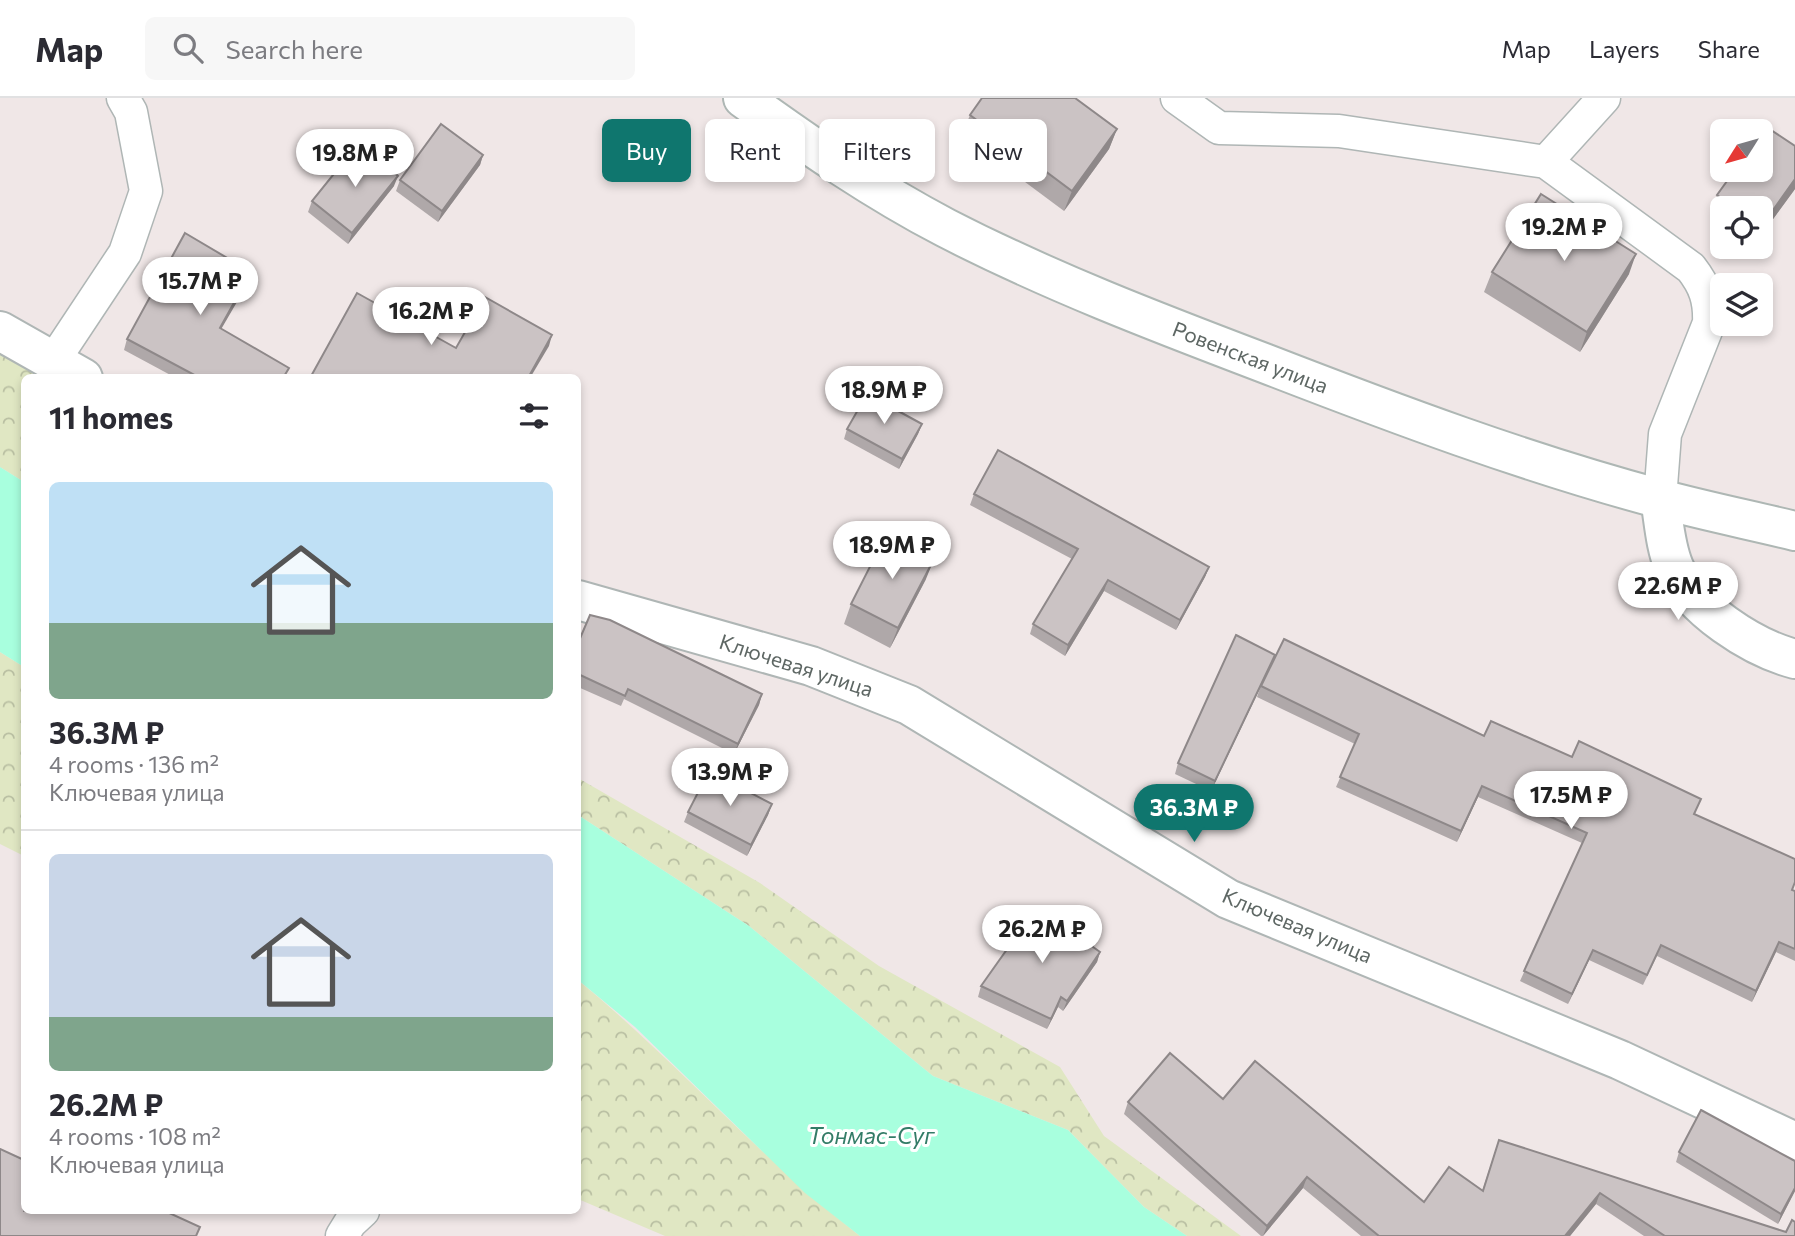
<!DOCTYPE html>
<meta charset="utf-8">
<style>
body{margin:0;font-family:Commissioner,sans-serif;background:#f7f7f7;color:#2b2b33;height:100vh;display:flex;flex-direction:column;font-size:26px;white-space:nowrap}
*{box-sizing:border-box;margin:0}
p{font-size:23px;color:#7c7c81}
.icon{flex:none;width:38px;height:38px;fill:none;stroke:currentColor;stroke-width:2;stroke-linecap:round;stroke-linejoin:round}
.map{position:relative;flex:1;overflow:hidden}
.panel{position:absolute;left:21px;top:276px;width:560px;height:840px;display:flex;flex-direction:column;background:#fff;border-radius:10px;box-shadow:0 4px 10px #0003}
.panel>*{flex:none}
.top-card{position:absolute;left:602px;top:21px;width:665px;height:63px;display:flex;gap:14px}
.needle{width:46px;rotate:233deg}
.buttons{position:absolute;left:1710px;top:21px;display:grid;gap:14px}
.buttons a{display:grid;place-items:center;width:63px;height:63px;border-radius:10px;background:#fff;box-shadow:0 4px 10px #0003;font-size:35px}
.price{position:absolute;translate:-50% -60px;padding:0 16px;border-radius:24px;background:#fff;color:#222;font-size:23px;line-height:46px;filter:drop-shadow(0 2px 4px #0008)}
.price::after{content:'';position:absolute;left:50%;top:42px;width:21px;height:16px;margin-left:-10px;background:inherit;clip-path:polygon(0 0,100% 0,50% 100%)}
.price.current{background:#0f766e;color:#fff}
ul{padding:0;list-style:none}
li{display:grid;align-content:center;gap:14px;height:371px;padding:0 28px}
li+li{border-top:2px solid #e1e1e2}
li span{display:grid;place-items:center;height:217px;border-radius:10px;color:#555}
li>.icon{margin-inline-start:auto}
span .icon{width:126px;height:126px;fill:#fffc;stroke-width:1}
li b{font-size:30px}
h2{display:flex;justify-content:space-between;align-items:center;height:84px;padding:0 28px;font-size:30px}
.chip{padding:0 24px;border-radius:10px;background:#fff;box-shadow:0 4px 10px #0003;font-size:24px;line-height:63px}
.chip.current{background:#0f766e;color:#fff}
header{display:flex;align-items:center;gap:42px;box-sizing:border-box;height:98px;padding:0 35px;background:#fff;border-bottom:2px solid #e1e1e2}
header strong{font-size:33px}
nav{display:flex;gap:38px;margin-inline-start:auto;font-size:24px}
.search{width:490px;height:63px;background:#f7f7f7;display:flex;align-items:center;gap:18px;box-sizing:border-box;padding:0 24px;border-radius:10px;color:#7c7c81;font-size:26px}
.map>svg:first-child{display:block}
</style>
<header>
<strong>Map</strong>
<div class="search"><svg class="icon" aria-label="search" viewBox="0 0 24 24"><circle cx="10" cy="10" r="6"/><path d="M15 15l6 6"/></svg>Search here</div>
<nav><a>Map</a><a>Layers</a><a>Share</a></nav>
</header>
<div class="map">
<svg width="1795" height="1138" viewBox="0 0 1795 1138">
<defs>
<pattern id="forest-crowns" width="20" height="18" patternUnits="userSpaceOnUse" patternTransform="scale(1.75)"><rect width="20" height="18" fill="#e0e7c3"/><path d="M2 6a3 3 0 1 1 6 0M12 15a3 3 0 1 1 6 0" fill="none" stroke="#b9bfa2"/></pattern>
</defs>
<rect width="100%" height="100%" fill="#f0e7e7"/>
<g fill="url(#forest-crowns)">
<path d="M0 254 46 280H24V384L0 369Z"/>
<path d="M0 554 24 569V758L0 746Z"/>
<path d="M578 680 760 785 879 868 1060 969 1104 1038 1241 1138H1187L1144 1109 1068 1032 933 978 749 828 578 717Z"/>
<path d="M578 882C676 963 759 1059 860 1138H665L578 1101Z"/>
</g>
<g fill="#a8ffde">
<path d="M0 369 24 384V569L0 554Z"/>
<path d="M578 717 749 828 933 978 1068 1032 1144 1109 1187 1138H860L805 1095 635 929 578 882Z"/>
</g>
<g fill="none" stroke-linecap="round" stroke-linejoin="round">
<g stroke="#afb6b5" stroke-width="35">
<g id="lane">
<path d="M1177 0 1219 30 1339 33 1546 64 1691 170C1705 188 1710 202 1709 225L1665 336 1660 401"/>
<path d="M1546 64 1604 0"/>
<path d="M52 265 125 155 146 93 131 14 123 0"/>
<path d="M342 1138 350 1125 363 1113"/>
</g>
</g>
<g stroke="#afb6b5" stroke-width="42">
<g id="street">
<path d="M0 233 83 280"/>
<path d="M1660 401C1664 423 1665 448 1674 469 1691 511 1753 550 1795 561"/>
<path d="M578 502 811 568 909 607 1228 801 1620 962 1795 1044"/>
</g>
</g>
<g stroke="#aeb7b4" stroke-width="42">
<path id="secondary" d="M743 0C808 47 875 93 946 130 1049 183 1156 224 1264 265 1393 315 1526 365 1661 401 1705 413 1750 422 1795 433"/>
</g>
<use href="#lane" stroke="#fff" stroke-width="32"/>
<use href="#street" stroke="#fff" stroke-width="38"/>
<use href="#secondary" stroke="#fff" stroke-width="38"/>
</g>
<g fill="#afa8a9">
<path d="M970 17 1117 31 1109 51 1064 113 962 37Z"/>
<path d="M483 57 480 67 438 124 396 93 400 82Z"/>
<path d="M394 88 348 146 308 114 312 103Z"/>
<path d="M1795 91 1760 139V110H1722V126L1710 117 1717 97Z"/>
<path d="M251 174 248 185 221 230 285 280H176L124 252 127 241Z"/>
<path d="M1492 174 1629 176 1580 254 1484 194Z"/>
<path d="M922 326 918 336 899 371 844 341 847 331Z"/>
<path d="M974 396 1209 469 1205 479 1176 532 1104 493 1065 558 1030 536 1033 526 1072 461 970 407Z"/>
<path d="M926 481 890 550 844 526 851 506Z"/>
<path d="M578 545 762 596 759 607 734 656 624 601 621 608 578 589Z"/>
<path d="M1275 557 1271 567 1484 638 1695 716 1795 785 1792 792 1795 793V863L1776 854 1752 904 1657 858 1643 887 1589 862 1568 906 1520 883 1582 745 1478 699 1457 744 1336 689 1355 646 1257 599 1260 590 1211 693 1175 676 1178 665Z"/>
<path d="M772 706 768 717 747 758 684 724 688 714Z"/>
<path d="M1100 854 1097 864 1063 913 1058 909 1047 931 978 899 981 888Z"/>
<path d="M1223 1001 1424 1104 1482 1093 1499 1042 1795 1138H1644L1596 1106 1570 1138H1361L1303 1090 1263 1138H1261L1124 1016 1128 1004Z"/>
<path d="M1679 1054 1795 1093 1778 1126 1676 1064Z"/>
</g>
<g fill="#8e8889">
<path d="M1117 31 1109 51 1064 113 1072 93Z"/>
<path d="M483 57 480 67 438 124 442 113Z"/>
<path d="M398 78 394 88 348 146 352 135Z"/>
<path d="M1795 81V91L1760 139 1761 129Z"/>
<path d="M1636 156 1629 176 1580 254 1587 234Z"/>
<path d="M251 174 248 185 216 240 220 230Z"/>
<path d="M552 237 549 248 530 280H528Z"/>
<path d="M922 326 918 336 899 371 902 361Z"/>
<path d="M934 461 926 481 890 550 898 530Z"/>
<path d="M1209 469 1205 479 1176 532 1180 522Z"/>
<path d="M1108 482 1104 493 1065 558 1068 547Z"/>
<path d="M1275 557 1271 567 1211 693 1215 683Z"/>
<path d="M762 596 759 607 734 656 738 646Z"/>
<path d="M1482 688 1478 699 1457 744 1461 733Z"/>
<path d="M772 706 768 717 747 758 751 747Z"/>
<path d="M1779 844 1776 854 1752 904 1756 893Z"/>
<path d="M1593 852 1589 862 1568 906 1572 896Z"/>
<path d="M1100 854 1097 864 1063 913 1067 903Z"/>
<path d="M1061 899 1058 909 1047 931 1051 921Z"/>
<path d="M1307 1079 1303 1090 1263 1138 1267 1128Z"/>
<path d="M1795 1090V1093L1778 1126 1781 1116Z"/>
<path d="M1600 1095 1596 1106 1570 1138H1565Z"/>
</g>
<g fill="#cbc3c4" stroke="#8e8889" stroke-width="2">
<path d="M982 0H1075L1117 31 1072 93 970 17Z"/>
<path d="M441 26 483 57 442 113 400 82Z"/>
<path d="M1765 28 1795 48V81L1761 129 1760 110H1735L1717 97 1735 72H1760V35Z"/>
<path d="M358 46 398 78 352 135 312 103Z"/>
<path d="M1541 96 1636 156 1587 234 1492 174Z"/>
<path d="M185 135 251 174 220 230 289 270 283 280H200L127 241Z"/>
<path d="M357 195 456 250 485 199 552 237 528 280H310Z"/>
<path d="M867 296 922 326 902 361 847 331Z"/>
<path d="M998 352 1209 469 1180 522 1108 482 1068 547 1033 526 1078 451 974 396Z"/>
<path d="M886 437 934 461 898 530 851 506Z"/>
<path d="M590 517 610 522 762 596 738 646 628 591 625 598 578 576V545Z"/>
<path d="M1236 537 1275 557 1215 683 1178 665Z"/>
<path d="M1284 541 1484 638 1491 623 1572 659 1579 643 1701 701 1694 716 1795 761V784L1792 792 1795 793V851L1779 844 1756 893 1661 847 1647 877 1593 852 1572 896 1524 873 1587 735 1482 688 1461 733 1340 679 1359 636 1261 588Z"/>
<path d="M709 673 772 706 751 747 688 714Z"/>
<path d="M1037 809 1100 854 1067 903 1061 899 1051 921 981 888Z"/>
<path d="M1170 955 1223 1001 1255 963 1424 1104 1449 1069 1483 1093 1499 1042 1786 1134 1792 1122 1795 1124V1138H1665L1600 1095 1565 1138H1379L1307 1079 1267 1128 1128 1004Z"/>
<path d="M1701 1012 1795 1063V1090L1781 1116 1679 1054Z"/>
<path d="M0 1051 24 1062V1113H165L200 1129 196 1138H0Z"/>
</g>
<g text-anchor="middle" stroke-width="6" stroke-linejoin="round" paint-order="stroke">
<g font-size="21" fill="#5e6764" stroke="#fff">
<text transform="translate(1250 260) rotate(21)" y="7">Ровенская улица</text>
<text transform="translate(796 568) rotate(18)" y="7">Ключевая улица</text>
<text transform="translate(1297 828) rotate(23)" y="7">Ключевая улица</text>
</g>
<g font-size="23" font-style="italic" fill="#337c67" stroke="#fff">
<text x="871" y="1046">Тонмас-Суг</text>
</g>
</g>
</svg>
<div class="buttons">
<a><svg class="needle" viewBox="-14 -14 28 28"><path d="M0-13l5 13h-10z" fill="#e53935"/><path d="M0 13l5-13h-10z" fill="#7c7c81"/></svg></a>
<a><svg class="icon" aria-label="locate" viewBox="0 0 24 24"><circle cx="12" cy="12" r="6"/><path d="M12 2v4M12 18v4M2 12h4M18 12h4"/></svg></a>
<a><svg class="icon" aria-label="layers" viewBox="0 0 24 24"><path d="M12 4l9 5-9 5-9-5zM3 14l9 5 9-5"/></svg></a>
</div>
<b class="price" style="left:355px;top:91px">19.8M ₽</b>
<b class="price" style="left:1564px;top:165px">19.2M ₽</b>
<b class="price" style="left:200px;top:219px">15.7M ₽</b>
<b class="price" style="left:431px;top:249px">16.2M ₽</b>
<b class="price" style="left:884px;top:328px">18.9M ₽</b>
<b class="price" style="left:892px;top:483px">18.9M ₽</b>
<b class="price" style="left:1678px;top:524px">22.6M ₽</b>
<b class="price" style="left:730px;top:710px">13.9M ₽</b>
<b class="price" style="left:1571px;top:733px">17.5M ₽</b>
<b class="price current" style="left:1194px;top:746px">36.3M ₽</b>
<b class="price" style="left:1042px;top:867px">26.2M ₽</b>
<div class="top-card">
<a class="chip current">Buy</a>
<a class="chip">Rent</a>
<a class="chip">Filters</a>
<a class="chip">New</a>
</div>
<section class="panel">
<h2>11 homes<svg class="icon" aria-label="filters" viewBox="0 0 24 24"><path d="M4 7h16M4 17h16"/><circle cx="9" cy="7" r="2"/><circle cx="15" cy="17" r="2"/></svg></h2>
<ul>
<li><span style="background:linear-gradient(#bfe0f5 65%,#7fa58c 0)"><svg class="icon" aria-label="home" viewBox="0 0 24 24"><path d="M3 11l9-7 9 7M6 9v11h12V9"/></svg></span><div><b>36.3M ₽</b><p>4 rooms · 136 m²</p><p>Ключевая улица</p></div></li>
<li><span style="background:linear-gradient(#c9d6e8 75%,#7fa58c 0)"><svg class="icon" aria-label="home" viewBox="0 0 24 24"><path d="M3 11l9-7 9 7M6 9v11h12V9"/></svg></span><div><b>26.2M ₽</b><p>4 rooms · 108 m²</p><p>Ключевая улица</p></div></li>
</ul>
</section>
</div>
